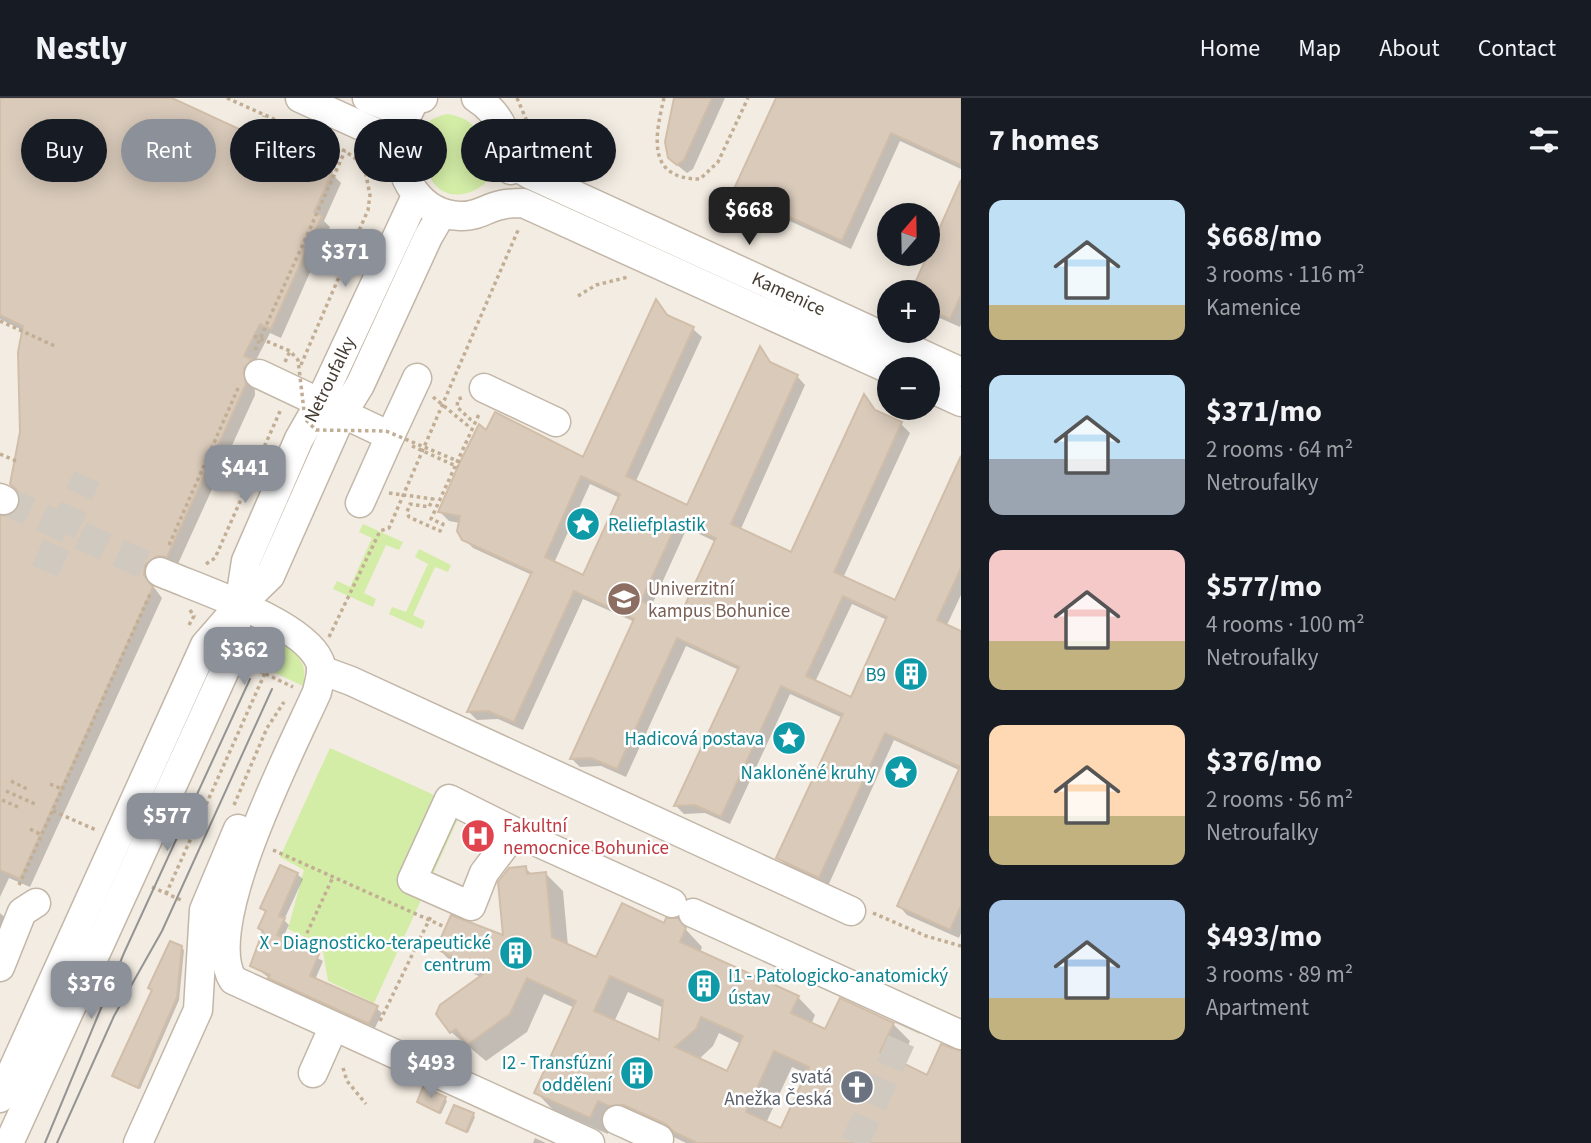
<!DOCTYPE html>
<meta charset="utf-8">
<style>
body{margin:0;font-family:"Source Sans 3",sans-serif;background:#242831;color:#f1f3f6;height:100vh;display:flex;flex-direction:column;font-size:26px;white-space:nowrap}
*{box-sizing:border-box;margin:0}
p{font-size:23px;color:#9ea1a6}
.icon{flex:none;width:38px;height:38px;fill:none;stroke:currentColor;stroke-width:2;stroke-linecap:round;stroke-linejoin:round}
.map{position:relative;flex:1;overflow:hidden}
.drawer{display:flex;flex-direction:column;background:#171b24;width:630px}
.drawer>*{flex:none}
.top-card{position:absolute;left:21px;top:21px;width:665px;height:63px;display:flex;gap:14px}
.needle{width:46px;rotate:20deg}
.buttons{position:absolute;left:877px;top:105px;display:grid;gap:14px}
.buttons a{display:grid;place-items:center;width:63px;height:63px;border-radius:50%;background:#171b24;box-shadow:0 4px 18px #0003;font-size:35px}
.price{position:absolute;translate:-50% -60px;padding:0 16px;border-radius:14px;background:#8c9099;color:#fff;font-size:23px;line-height:46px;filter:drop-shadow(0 2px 4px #0008)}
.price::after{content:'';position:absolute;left:50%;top:42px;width:21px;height:16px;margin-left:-10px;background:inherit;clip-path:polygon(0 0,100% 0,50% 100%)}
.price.selected{background:#222;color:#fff}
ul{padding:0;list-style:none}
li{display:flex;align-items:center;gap:21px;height:175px;padding:0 28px}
li span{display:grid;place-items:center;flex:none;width:196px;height:140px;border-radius:14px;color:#555}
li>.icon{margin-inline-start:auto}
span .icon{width:84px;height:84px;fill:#fffc;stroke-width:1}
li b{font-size:30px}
h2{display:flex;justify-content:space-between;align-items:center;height:84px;padding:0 28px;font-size:30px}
.chip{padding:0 24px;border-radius:32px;background:#171b24;box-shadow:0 4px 18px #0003;font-size:24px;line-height:63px}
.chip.selected{background:#8c9099;color:#fff}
header{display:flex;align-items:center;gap:42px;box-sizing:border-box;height:98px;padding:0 35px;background:#171b24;border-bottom:2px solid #363941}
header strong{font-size:33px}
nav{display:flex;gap:38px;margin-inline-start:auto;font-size:24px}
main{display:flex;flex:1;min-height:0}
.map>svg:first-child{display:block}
</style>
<header>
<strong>Nestly</strong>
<nav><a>Home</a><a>Map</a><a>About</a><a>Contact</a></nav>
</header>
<main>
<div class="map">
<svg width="961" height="1045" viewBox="0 0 961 1045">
<rect width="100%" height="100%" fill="#f3ece2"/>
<g fill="#d3eca6">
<path d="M447 16C487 22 477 48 493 76 478 99 441 108 428 75 423 63 422 51 415 39 423 26 431 20 447 16Z"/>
<path d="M363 426 403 444 399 452 386 447 364 495 376 501 373 509 333 491 337 483 350 489 372 440 359 434Z"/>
<path d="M419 451 451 467 448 474 435 469 413 517 425 523 422 531 389 516 392 509 406 514 428 466 415 459Z"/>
<path d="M277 544C296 552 309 566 303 588L241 559 260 545Z"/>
<path d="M330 650 463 710 374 905 328 883 322 847 288 831 304 772 280 759Z"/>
</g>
<g fill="#0003" fill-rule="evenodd">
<path d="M0 0H167L331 75 341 85 324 123 330 129 281 240 270 235 254 266 255 297 177 468 154 477 153 488 162 500 30 789 9 780 0 799V419L6 420 21 410 24 233 0 221Z"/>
<path d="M677 0H725L693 71 687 75 672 63Z"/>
<path d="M778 0H961V71L900 43 851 151 744 102 735 93Z"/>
<path d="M961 86V226L960 229 935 218H928V194H913Z"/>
<path d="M657 204 671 220 693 231 702 239 635 385 688 409 760 251 774 268 797 278 805 287 740 433 792 457 865 299 878 316 901 326 910 335 843 480 895 504 961 362V497L946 529 961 535V835L959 840 907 817 899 808 961 673 894 642 828 788 787 768 778 760 843 620 790 596 730 726 705 715 684 716 676 708 739 572 686 548 626 679 601 668 580 669 572 661 635 524 583 501 523 632 498 621 477 622 469 614 532 477 473 450 464 441 460 425 449 423 440 414 487 335 584 361ZM590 386 620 400 584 479 554 465ZM687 430 716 444 680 523 651 509ZM852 506 887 522 852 601 815 584Z"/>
<path d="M525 770 533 777 546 776 563 793 568 848 597 861 677 822 702 849 700 855 798 899 815 917 811 927 826 933 893 926 910 943 900 966 928 979 961 955V1045H686L643 1024 615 1019 608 1036 553 1012 536 994 575 910 544 896 527 934 486 963 451 934 481 879 455 868 438 850 505 840ZM628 894 664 910 661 945 614 924ZM719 935 741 946 728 975 698 962 713 948ZM792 969 807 976 782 1032 766 1025Z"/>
<path d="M297 776 303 781 284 822 289 827 282 841 323 863 315 882 376 910 382 915 375 930 275 885 253 867 264 834 260 830 267 815 262 810Z"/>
<path d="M0 815 12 826 0 854Z"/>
<path d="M181 850 184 852 179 902 140 991 117 980Z"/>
<path d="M445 1001 447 1003 441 1016 419 1004Z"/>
<path d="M473 1017 475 1019 468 1035 448 1025Z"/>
<path d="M535 1040 546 1045H533Z"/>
</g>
<g fill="#d9caba" stroke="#d1bea9" stroke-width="2" fill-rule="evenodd">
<path d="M0 0H172L332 74 314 114 322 118 271 231 260 226 244 258 252 261 244 270 246 286 167 459 157 458 145 467 144 477 153 489 20 781 0 772V418L14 415 21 402 17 392 10 386 20 334 18 254 23 228 0 217Z"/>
<path d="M674 0H712L684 62 677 67 668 60 665 44Z"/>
<path d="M776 0H961V67L891 35 842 143 733 93Z"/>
<path d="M961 82V197L950 221 928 211V194H911Z"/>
<path d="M656 201 667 217 694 229 626 378 687 407 760 248 770 264 798 277 731 426 791 454 864 296 875 312 902 324 834 474 895 502 961 358V470L937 522 961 533V808L950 832 897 808 960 669 885 635 819 780 776 760 843 616 781 588 721 719 695 707 674 708 739 569 677 540 617 671 591 660 570 661 634 521 574 493 514 624 488 613 467 614 532 474 462 442 457 433 460 418 438 414 460 364 479 326 486 332 495 314 583 359ZM581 378 620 396 583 477 545 459ZM678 423 716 440 679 520 641 503ZM843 498 887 519 851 599 806 578Z"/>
<path d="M280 767 298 775 279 818 285 820 277 837 319 856 310 878 378 908 369 926 268 880 270 877 250 868 263 833 258 830 266 813 260 810Z"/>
<path d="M526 768 527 776 546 774 552 839 596 859 622 805 664 825 666 820H678L686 830 680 844 799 898 791 915 825 931 840 900 894 925 880 954 927 977 941 946 961 953V1045H697L674 1034 666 1026 624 1007 609 1008 598 1003 590 1020 534 995 576 903 527 880 510 916 467 947 456 931 450 935 436 916 440 907 486 874 436 851 451 817 503 837 498 784 509 770ZM610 878 663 902 659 942 594 913ZM701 919 743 938 727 973 675 949 696 931ZM774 953 809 969 781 1030 746 1014Z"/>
<path d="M170 843 182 848 177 899 138 990 112 978 152 892 148 890Z"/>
<path d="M423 989 446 999 439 1015 417 1004Z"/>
<path d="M454 1007 474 1015 466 1034 446 1025Z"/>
</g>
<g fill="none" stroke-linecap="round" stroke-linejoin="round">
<g stroke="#d0c9bf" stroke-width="28" stroke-dasharray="28 14" stroke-linecap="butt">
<path d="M4 402 160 474"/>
<path d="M45 473 87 379"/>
<path d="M855 1045 914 915"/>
</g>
<g stroke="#c2b6a7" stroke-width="31">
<g id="minor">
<path d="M300 0 377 35 399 57"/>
<path d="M367 0 389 9 423 0"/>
<path d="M476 0C503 17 510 42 511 72"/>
<path d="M413 5C407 17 401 28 400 41 396 78 421 117 460 118 477 119 486 110 501 107 508 105 516 105 523 105L889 271"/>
<path d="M510 54 519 70 529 76 961 274"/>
<path d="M259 276 390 338 360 405"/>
<path d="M928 289 961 304"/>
<path d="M484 290 556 324"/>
<path d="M390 338 417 280"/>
<path d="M0 400 4 402"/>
<path d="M160 474C199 491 302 524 319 562 324 571 319 584 317 594 292 650 199 829 233 882L590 1045"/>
<path d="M321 572 351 583 851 813"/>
<path d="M515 734 449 701 412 782 471 808 484 775 515 734 672 805"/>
<path d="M693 815 961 937"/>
<path d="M0 869 22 814 36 805"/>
<path d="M313 975 333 930"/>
<path d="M0 1000 205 547 239 508 270 478 342 316 360 287 428 139 442 115"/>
<path d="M617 1022 659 1041 658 1045"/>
<path d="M9 1045 231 559 246 463 299 341 319 306 416 98"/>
<path d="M138 1045 198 912 204 812 238 731"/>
</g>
</g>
<g stroke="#c2ae94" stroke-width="3.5" stroke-dasharray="3.5 3.5" stroke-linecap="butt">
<path d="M227 0 345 53 364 67 370 97 368 112 300 269"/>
<path d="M517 0 538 49 560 61"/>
<path d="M664 0C655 38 646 81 700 81L718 64 748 0"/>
<path d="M255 38 264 18"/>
<path d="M578 198 596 187 628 179"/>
<path d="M0 223 57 249"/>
<path d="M255 252 345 53"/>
<path d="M285 264 290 253"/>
<path d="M433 299 467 327 470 321 457 309 458 301 464 299"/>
<path d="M412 348 458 369"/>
<path d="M0 356 16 363"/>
<path d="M389 395 433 401 429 409 410 406 407 414 409 419 440 433 443 426 431 421 480 314"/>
<path d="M169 447 239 288"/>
<path d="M206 466 215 460 281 311"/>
<path d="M189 527 194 518 190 512"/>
<path d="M329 539 380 433 389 430 519 130"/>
<path d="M253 570 293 589"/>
<path d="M11 683 27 691"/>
<path d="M50 686 62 691"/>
<path d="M6 693 35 706"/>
<path d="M2 702 18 709"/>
<path d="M234 707 267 630 284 604"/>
<path d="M53 713 96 732"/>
<path d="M30 731 42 737"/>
<path d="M273 752 445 829"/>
<path d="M19 787 151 494"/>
<path d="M152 789 183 803"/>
<path d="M166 796 265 575"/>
<path d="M873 815 926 838 961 848"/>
<path d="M301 848 333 779"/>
<path d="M380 923 432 816"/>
<path d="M343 970 347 983 366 1006"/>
</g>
<use href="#minor" stroke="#fff" stroke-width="28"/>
<g stroke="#949494" stroke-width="2">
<path d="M45 1045 124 855 250 581"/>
<path d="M57 1045 114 918 162 833 272 591"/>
</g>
<path stroke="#c2ae94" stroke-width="3.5" stroke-dasharray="3.5 3.5" stroke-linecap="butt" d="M254 238 290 253 298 262 305 321 316 332 386 333 460 364"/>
</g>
<defs>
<g id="sight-disc" transform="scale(1.75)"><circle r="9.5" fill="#0f9aa8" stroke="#fff"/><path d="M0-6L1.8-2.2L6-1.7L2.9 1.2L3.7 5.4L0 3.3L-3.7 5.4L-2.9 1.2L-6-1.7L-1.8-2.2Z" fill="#fff"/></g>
<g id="university-disc" transform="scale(1.75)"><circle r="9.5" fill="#8d6e63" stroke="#fff"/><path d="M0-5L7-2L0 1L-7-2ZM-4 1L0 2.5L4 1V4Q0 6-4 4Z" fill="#fff"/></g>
<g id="building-disc" transform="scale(1.75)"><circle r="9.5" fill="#0f9aa8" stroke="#fff"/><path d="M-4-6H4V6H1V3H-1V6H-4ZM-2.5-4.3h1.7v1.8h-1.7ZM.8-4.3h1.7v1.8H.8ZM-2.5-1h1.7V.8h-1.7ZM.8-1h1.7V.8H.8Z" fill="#fff"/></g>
<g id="hospital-disc" transform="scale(1.75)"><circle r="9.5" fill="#e0444e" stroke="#fff"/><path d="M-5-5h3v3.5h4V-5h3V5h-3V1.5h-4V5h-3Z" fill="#fff"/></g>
<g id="church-disc" transform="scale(1.75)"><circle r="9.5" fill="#6b7280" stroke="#fff"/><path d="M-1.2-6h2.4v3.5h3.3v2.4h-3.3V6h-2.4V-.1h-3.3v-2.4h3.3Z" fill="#fff"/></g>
</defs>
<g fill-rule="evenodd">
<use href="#sight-disc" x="583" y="426"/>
<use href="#university-disc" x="624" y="501"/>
<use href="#building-disc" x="911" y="576"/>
<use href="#sight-disc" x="789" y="640"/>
<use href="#sight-disc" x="901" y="674"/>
<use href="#hospital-disc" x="478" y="738"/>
<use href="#building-disc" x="516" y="855"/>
<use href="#building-disc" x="704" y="888"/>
<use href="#building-disc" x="637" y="975"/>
<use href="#church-disc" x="857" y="989"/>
</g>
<g text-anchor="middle" stroke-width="5" stroke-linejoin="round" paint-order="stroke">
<g font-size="19" fill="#453c32" stroke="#fff">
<text transform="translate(789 195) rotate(25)" y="7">Kamenice</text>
<text transform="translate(329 281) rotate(-64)" y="7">Netroufalky</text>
</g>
<g font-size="19" fill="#0d838f" stroke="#fff" text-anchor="end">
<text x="608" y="433" text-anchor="start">Reliefplastik</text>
<text x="886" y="583">B9</text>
<text x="764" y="647">Hadicová postava</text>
<text x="876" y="681">Nakloněné kruhy</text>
<text x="491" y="851">X - Diagnosticko-terapeutické<tspan x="491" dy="22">centrum</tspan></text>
<text x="728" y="884" text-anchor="start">I1 - Patologicko-anatomický<tspan x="728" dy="22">ústav</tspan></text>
<text x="612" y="971">I2 - Transfúzní<tspan x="612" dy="22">oddělení</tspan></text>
</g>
<g font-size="19" fill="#785e54" stroke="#fff" text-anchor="start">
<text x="648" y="497">Univerzitní<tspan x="648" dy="22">kampus Bohunice</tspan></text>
</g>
<g font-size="19" fill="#be3a42" stroke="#fff" text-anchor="start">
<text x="503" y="734">Fakultní<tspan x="503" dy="22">nemocnice Bohunice</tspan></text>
</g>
<g font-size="19" fill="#5b616d" stroke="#fff" text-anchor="end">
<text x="832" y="985">svatá<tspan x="832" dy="22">Anežka Česká</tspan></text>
</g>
</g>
</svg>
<div class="buttons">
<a><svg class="needle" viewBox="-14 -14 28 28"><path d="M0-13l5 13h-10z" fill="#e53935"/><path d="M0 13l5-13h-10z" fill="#9ea1a6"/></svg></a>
<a>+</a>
<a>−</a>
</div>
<b class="price selected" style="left:749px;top:149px">$668</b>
<b class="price" style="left:345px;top:191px">$371</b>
<b class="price" style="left:245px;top:407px">$441</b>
<b class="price" style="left:244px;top:589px">$362</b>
<b class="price" style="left:167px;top:755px">$577</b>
<b class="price" style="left:91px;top:923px">$376</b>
<b class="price" style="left:431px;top:1002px">$493</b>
<div class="top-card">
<a class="chip">Buy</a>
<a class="chip selected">Rent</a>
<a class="chip">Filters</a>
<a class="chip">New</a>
<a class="chip">Apartment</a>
</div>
</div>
<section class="drawer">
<h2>7 homes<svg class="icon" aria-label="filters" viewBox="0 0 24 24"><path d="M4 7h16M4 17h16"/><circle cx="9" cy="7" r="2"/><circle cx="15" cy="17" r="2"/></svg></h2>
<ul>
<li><span style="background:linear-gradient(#bfe0f5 75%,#c2b280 0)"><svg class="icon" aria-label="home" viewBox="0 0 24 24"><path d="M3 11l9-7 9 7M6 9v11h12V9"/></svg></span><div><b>$668/mo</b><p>3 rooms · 116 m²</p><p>Kamenice</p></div></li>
<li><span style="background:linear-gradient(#bfe0f5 60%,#9aa5b1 0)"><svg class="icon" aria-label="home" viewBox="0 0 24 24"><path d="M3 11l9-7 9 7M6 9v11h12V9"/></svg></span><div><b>$371/mo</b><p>2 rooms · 64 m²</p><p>Netroufalky</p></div></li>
<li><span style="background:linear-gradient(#f6c9c9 65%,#c2b280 0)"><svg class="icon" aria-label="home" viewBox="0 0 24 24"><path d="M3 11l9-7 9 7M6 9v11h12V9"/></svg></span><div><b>$577/mo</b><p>4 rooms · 100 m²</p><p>Netroufalky</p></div></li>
<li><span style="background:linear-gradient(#ffd9b3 65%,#c2b280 0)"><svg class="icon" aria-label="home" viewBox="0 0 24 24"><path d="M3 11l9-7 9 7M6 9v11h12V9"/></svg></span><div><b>$376/mo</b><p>2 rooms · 56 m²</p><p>Netroufalky</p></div></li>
<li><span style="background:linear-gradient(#a9c7e8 70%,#c2b280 0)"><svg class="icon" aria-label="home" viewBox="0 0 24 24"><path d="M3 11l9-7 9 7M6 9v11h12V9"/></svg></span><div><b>$493/mo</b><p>3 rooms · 89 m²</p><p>Apartment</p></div></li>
</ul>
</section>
</main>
